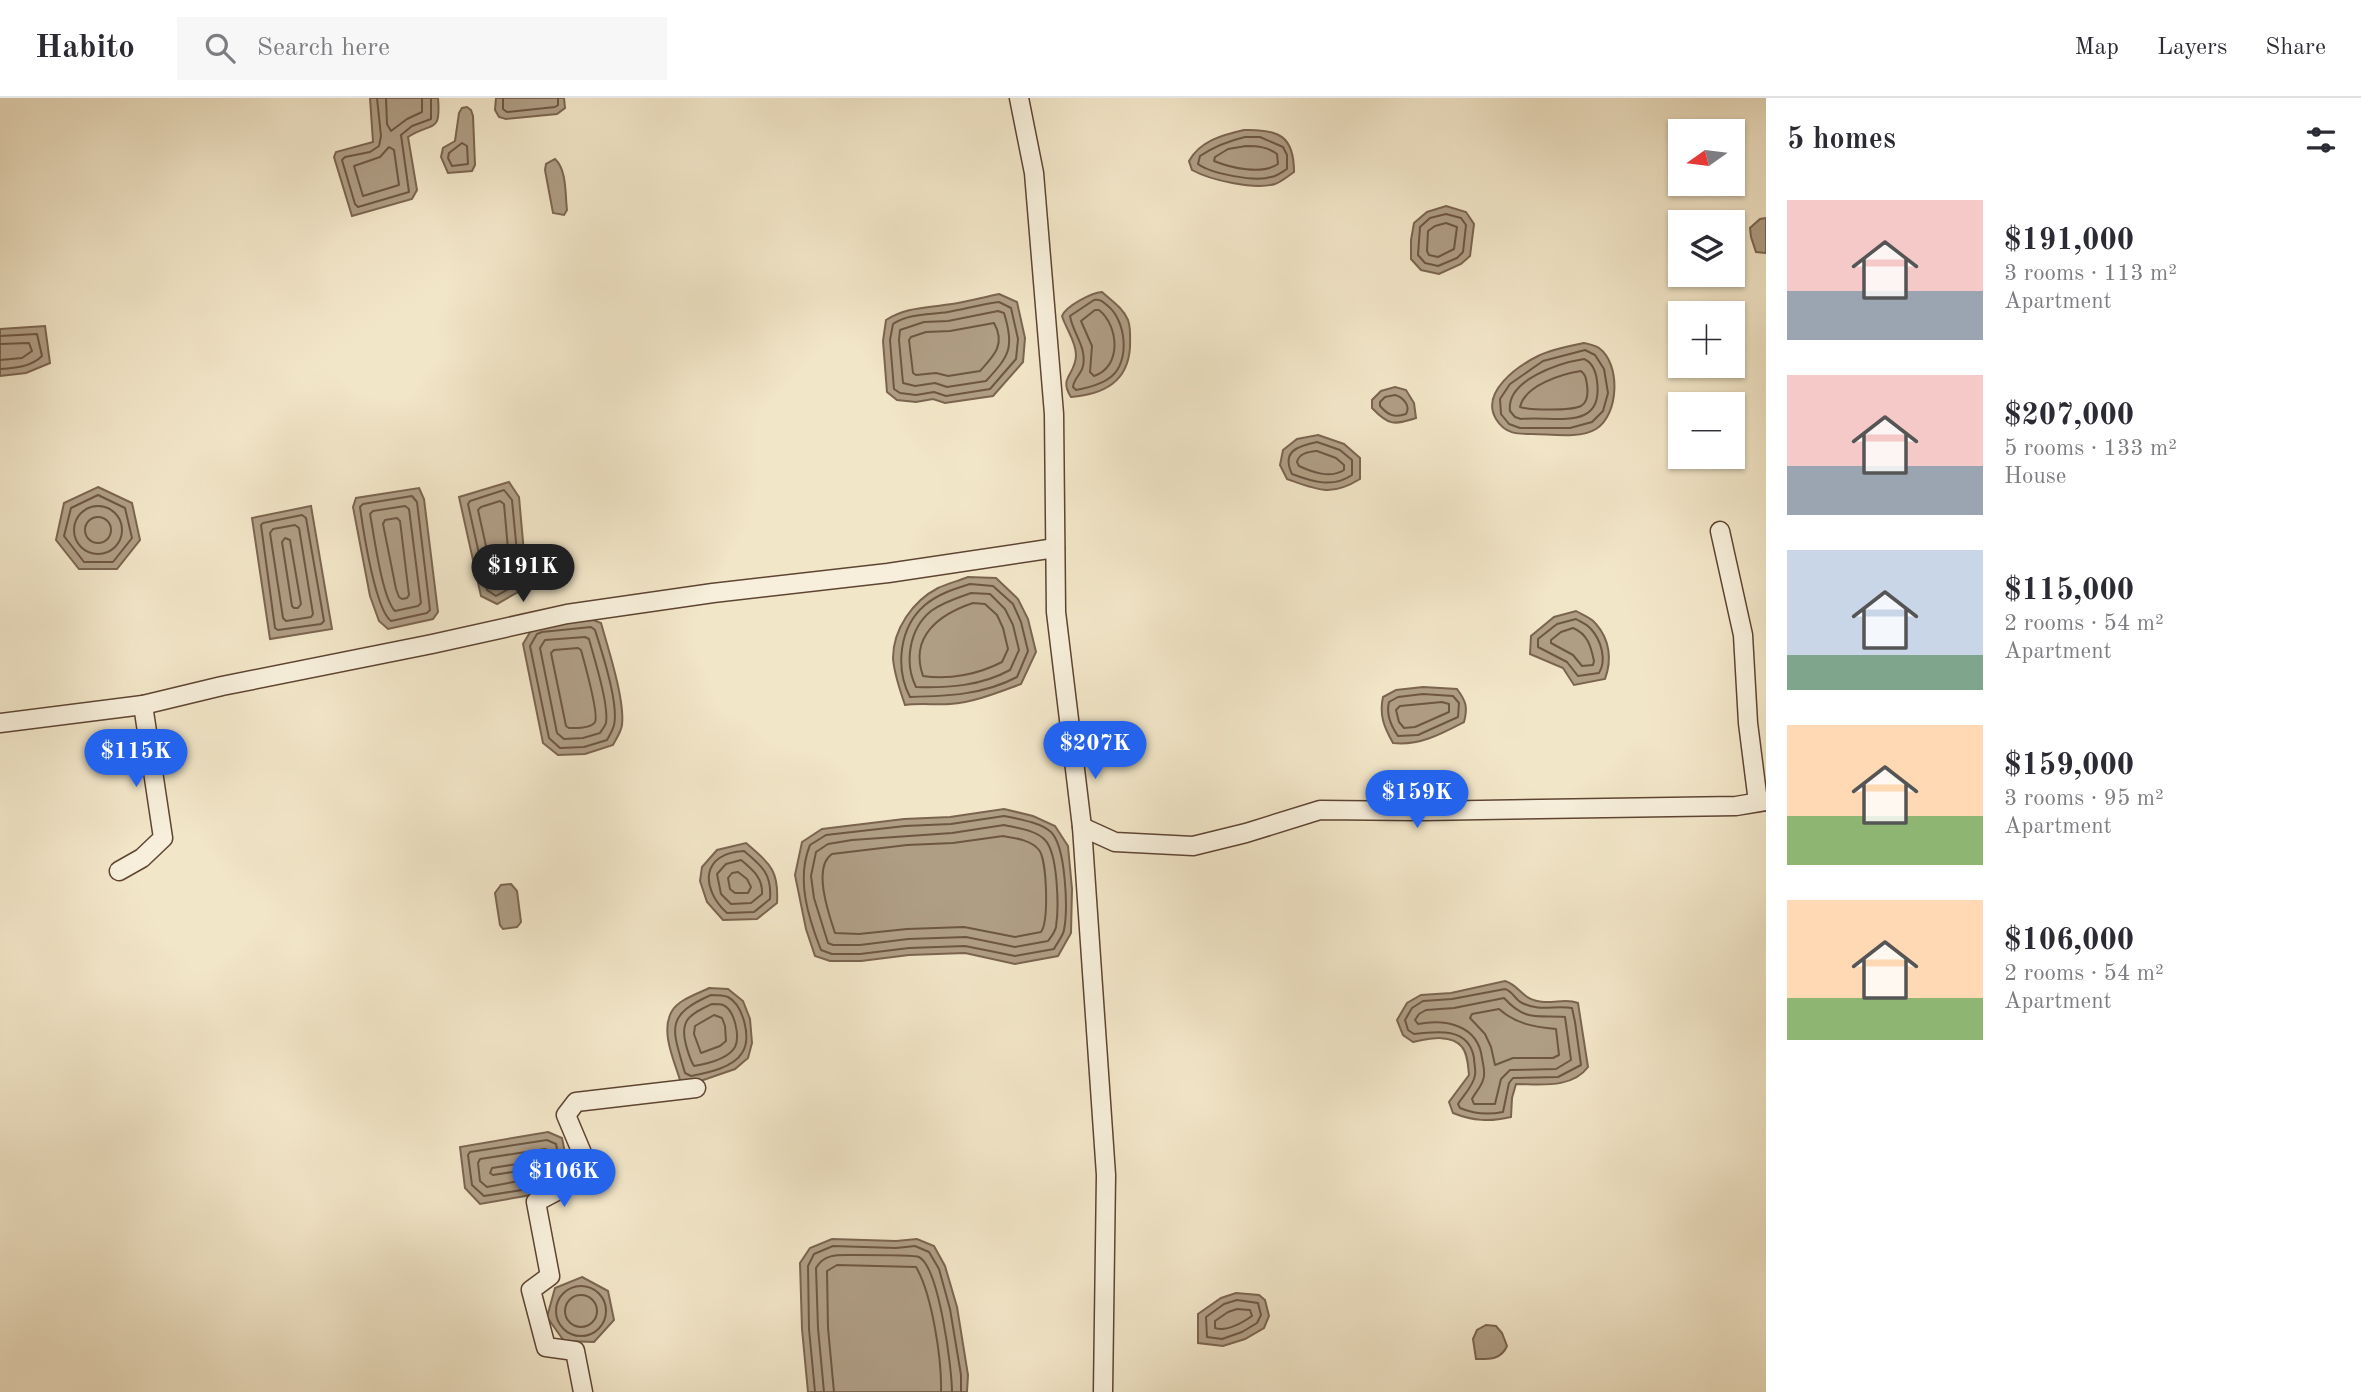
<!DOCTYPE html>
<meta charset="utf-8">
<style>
body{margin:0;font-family:"Old Standard TT",serif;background:#f7f7f7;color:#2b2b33;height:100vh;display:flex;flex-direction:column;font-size:26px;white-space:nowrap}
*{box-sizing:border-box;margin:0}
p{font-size:23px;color:#7c7c81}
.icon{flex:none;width:38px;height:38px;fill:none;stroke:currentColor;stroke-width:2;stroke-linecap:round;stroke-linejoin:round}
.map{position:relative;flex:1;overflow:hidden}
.sheet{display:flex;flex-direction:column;background:#fff;width:595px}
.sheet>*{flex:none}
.needle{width:46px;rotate:256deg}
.tools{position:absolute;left:1668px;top:21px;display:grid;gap:14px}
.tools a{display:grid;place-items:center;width:77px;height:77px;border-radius:0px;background:#fff;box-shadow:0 2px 5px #0004;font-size:35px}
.price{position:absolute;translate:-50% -60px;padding:0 16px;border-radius:24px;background:#2563eb;color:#fff;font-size:23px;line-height:46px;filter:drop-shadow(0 2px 4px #0008)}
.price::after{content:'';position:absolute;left:50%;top:42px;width:21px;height:16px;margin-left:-10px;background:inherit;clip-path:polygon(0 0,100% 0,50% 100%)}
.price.current{background:#222;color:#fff}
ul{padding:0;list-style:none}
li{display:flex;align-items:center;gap:21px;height:175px;padding:0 21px}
li span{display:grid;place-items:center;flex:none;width:196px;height:140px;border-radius:0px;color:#555}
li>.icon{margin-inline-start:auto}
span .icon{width:84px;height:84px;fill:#fffc;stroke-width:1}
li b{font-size:30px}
h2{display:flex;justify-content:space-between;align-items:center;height:84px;padding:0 21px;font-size:30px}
header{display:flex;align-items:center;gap:42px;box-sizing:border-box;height:98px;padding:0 35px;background:#fff;border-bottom:2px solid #e1e1e2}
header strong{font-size:33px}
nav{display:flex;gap:38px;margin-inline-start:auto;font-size:24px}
.search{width:490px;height:63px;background:#f7f7f7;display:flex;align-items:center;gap:18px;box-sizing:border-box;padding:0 24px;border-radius:0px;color:#7c7c81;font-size:26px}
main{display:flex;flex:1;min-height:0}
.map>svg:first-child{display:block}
</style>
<header>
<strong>Habito</strong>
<div class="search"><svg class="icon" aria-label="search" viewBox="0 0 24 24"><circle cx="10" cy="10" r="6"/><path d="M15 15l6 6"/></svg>Search here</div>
<nav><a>Map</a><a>Layers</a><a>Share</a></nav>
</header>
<main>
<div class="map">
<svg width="1766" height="1294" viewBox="0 0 1766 1294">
<rect width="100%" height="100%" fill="#f2e6c8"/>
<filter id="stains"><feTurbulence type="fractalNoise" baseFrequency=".00286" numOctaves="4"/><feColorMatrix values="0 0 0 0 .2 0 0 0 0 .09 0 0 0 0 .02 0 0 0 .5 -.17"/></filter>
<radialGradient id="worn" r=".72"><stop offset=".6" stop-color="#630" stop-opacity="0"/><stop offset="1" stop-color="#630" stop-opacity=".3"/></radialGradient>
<g fill="#af9d84" stroke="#7b644f" stroke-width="2">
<path d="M370 0H438C441 37 432 23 408 39L417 92 412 101 352 118 334 59 336 54 373 44Z"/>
<path d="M496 0H564L565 10 557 16 506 21 499 19 495 12Z"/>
<path d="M467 9 471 12 473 18 475 67 472 73 448 75 441 59 443 50 455 43 459 15 462 10Z"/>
<path d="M1244 32C1279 31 1294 38 1294 74 1288 78 1281 84 1275 86 1254 92 1210 82 1192 72L1189 63C1200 43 1222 37 1244 32Z"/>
<path d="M555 61C567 72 565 96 567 112L564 117 553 115 545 72 546 66Z"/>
<path d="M1446 108 1466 114 1474 126 1470 158 1461 166 1439 176 1421 172 1411 161V142L1414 125 1427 114Z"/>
<path d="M1766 120V155L1756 154 1751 139 1750 130 1760 121Z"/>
<path d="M1102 194C1111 202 1123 210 1128 222 1131 230 1130 240 1130 249 1128 284 1104 296 1071 299 1058 279 1076 277 1076 257 1076 243 1066 231 1062 218 1066 208 1091 195 1102 194Z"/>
<path d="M999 196 1017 204 1025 240 1023 264 993 298 945 305 933 301 916 304 897 302 887 294 883 243 886 222C905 210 923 210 944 207 962 205 981 200 999 196Z"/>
<path d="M45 228 50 265 26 275 0 278V231Z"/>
<path d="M1584 245C1589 246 1596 248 1599 250 1621 266 1619 317 1596 331 1580 341 1550 336 1532 336 1517 336 1505 336 1496 321 1480 294 1518 268 1538 258 1552 251 1569 248 1584 245Z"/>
<path d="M1395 289 1406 292 1414 305 1416 320C1394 327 1389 328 1372 310V302L1381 293Z"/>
<path d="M1318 337 1344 346 1360 360V381C1331 399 1318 392 1287 381L1280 367 1283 352 1297 341Z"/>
<path d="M509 384 519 399 526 477 518 494 497 506 481 498 459 399Z"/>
<path d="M98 389 132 405 140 442 117 471H79L56 442 64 405Z"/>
<path d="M419 390 424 401 438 514 433 521 388 531 379 523 370 498 353 409 356 400Z"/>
<path d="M311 408 332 531 270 541 252 420Z"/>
<path d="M968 479 996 480 1018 501 1028 521 1036 554 1021 586C999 594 975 604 950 606 935 607 920 605 905 607 900 592 894 576 893 560 893 531 913 503 938 490 947 486 958 483 968 479Z"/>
<path d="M1576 513C1583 517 1592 520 1596 526 1610 542 1612 562 1605 581L1574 587 1563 570 1530 556 1531 538 1554 519Z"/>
<path d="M593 522 601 525C608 550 625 602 622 627 621 634 616 641 613 647L585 656 558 657 543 645 523 546 532 531 540 527Z"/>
<path d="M1423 589 1457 591C1466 603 1468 609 1464 624 1441 636 1419 648 1393 645 1384 629 1379 617 1383 599L1396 592Z"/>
<path d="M1004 711 1033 718 1055 728 1068 748 1072 791 1071 835 1058 858 1015 866 965 855 909 857 861 863H830L815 858 806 831 795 777 802 744 822 731 904 721 950 719Z"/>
<path d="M746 745C770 766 779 772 777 805L757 821 723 822 707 804 700 783 702 769 717 752Z"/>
<path d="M511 786 517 793 521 824 517 829 503 831 500 827 495 795 501 787Z"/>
<path d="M1505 883C1521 888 1522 903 1544 904 1556 905 1566 900 1578 905L1588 969C1572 991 1540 986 1516 986L1512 1000 1511 1019C1490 1024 1473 1023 1453 1015L1449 1004 1469 977C1468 968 1468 956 1462 949 1451 935 1428 941 1413 944L1403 937 1397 922 1407 905 1421 897 1451 895Z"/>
<path d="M709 890 728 891 743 903 750 921 752 945 748 960 735 971 692 986 680 982C674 962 660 933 672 913 679 901 698 896 709 890Z"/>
<path d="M548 1034 562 1040 567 1065 531 1097 480 1106 465 1090 460 1049Z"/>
<path d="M832 1141 896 1143 917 1141 934 1148 945 1168 957 1209 968 1277 967 1294H808L802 1231 800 1165 810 1150Z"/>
<path d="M582 1179 608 1193 614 1222 594 1244 564 1243 547 1219 555 1190Z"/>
<path d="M1236 1195 1259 1197 1265 1202 1269 1218 1264 1230 1245 1241 1223 1248 1198 1245V1216L1221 1200Z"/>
<path d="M1486 1227 1496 1228 1502 1235 1507 1248C1501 1262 1489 1261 1476 1261L1473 1241 1477 1232Z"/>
</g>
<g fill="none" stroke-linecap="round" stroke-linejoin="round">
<g stroke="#6e5642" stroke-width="2">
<path d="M377 0 381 38 379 48 370 54 345 59 342 62 355 106 358 109 409 94 401 37 412 28 431 21V0"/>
<path d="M386 0 387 26 391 33 407 21 422 14V0"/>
<path d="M503 0V11L507 14 555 9 558 7V0"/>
<path d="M1245 39H1260L1283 49 1287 57V71C1282 74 1277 78 1271 79 1255 84 1212 76 1198 66L1200 58C1215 48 1228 43 1245 39Z"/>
<path d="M462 45 467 48 468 66 452 68 448 60 449 55Z"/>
<path d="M1246 48C1258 48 1268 49 1277 56L1278 66C1262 77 1231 70 1214 63L1215 59 1228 51Z"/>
<path d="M389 49 394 52 399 87 363 98 354 68 380 59Z"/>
<path d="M1446 116 1461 120 1466 127 1463 154 1457 160 1438 168 1425 165 1418 157 1420 129 1430 120Z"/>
<path d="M1446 125 1457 129 1454 151 1438 159 1429 157 1427 153 1428 133 1435 128Z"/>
<path d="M1094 202C1101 201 1103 204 1108 208 1126 223 1130 262 1112 278 1103 286 1087 290 1076 292L1073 289C1074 280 1081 277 1083 268 1087 249 1073 236 1070 218Z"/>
<path d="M999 204 1011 210 1018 241 1016 261 990 291 946 298 934 294 916 297 900 295 894 291 890 242 893 226C910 215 929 217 948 214 965 211 982 206 999 204Z"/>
<path d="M1095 212H1099C1119 228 1122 269 1094 278L1090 274 1092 248 1081 223Z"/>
<path d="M998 213 1004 215C1015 250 1009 258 986 283L947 289 935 285 915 288 903 285 899 242 900 232 924 224 948 223Z"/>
<path d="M994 225C1006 246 994 258 980 273L948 278 936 275 916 277 913 275 909 242 911 239 926 234 950 233Z"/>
<path d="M0 238 37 236 42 258C31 269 15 270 0 271"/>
<path d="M0 246 29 245 32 253 22 260 0 262"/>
<path d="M1585 252 1595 257 1604 271 1608 295 1603 313 1592 324 1570 330H1520L1509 326 1501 316 1500 301 1510 286 1543 263Z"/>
<path d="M1584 261C1593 265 1596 274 1597 283 1604 335 1553 317 1521 321L1515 319 1510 313C1506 282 1559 265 1584 261Z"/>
<path d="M1581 273C1586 277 1586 281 1587 287 1588 294 1588 304 1581 308 1571 313 1530 312 1520 309 1525 287 1562 276 1581 273Z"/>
<path d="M1395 297C1403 299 1411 308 1406 316 1394 320 1388 317 1380 308V304L1385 299Z"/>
<path d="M1317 344 1340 352 1352 362V377C1333 390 1313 384 1292 376 1281 353 1298 348 1317 344Z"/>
<path d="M1317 353 1336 360 1344 367V372C1330 381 1312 374 1299 368L1297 364C1299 355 1309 354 1317 353Z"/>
<path d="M504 392 512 402 519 476 512 489 496 498 487 492 468 406 470 403Z"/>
<path d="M98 397 125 410 132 440 113 464H84L64 438 71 410Z"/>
<path d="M412 398 417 404 430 512 427 515 391 523C375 511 363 431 360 409L363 406Z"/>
<path d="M500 403 504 406 510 474 506 482 497 487 494 484 478 412 481 409Z"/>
<circle cx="98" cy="432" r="24"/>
<path d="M405 408 409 411 421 505 418 508 395 513C382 500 374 437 370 416L373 413Z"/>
<path d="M302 417 306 420 324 523 321 526 278 532 275 530 261 427 263 425Z"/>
<circle cx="98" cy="432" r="13"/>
<path d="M397 420 400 423 409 497 407 500 402 501 399 499 396 491 383 426 385 422Z"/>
<path d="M295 427 299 430 313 516 311 519 286 523 283 520 270 435 273 431Z"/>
<path d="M285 440 290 442 301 506 298 510H294L292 508 282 444Z"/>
<path d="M970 486 993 488 1013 506 1021 524 1028 553 1017 579C983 597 947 598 910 599 895 570 899 529 925 507 938 496 954 491 970 486Z"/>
<path d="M971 495 990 496 1005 511 1013 527 1019 552 1010 572C981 588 948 590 916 589 904 565 909 531 931 513 943 504 957 500 971 495Z"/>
<path d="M973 505 985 506 997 517 1003 530 1008 551 1002 564C979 576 950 582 923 578 909 538 940 516 973 505Z"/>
<path d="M1576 521C1581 524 1587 526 1591 531 1601 542 1607 562 1599 575L1578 578 1567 564 1538 549V541L1557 526Z"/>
<path d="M591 529 595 532C602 554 619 606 614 627 613 632 609 638 607 642L584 649 560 650 549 640 530 548 537 536 542 534Z"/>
<path d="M1573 530C1588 536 1591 549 1594 563L1593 567 1582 568 1573 557 1551 545V542L1561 534Z"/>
<path d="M585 539 589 541C594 560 609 606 606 625 605 628 602 632 600 635L583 640 564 641 557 635 540 550 545 542Z"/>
<path d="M578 550 581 552C584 563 599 616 595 624 591 631 575 630 569 630L566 628 551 555 554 552Z"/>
<path d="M1423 596 1453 598 1459 605 1458 619 1418 637 1398 638C1391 628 1386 616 1389 604L1398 599Z"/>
<path d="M1442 604 1449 606V614L1415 629 1404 630 1399 624 1396 612 1400 608Z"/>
<path d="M1004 718C1018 721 1040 724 1051 734 1066 749 1068 811 1064 832 1063 838 1057 845 1054 851L1015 858 965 848 909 850 860 856H832L821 852C808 819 796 781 810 747L826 737 905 728 951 726Z"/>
<path d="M1004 727C1017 730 1036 732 1045 742 1058 755 1059 810 1056 829 1055 834 1051 839 1048 843L1015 849 966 839 908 841 860 847H833L828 845 814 800 811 778 816 754 828 746 852 742 952 735Z"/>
<path d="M1003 738C1015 740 1031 742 1039 752 1047 762 1049 823 1041 834L1015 839 964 829 907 831 859 836 835 835C829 817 812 769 832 756L907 747 953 745Z"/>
<path d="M744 753C762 768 772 776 770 801L754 814 727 815C700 790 701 755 744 753Z"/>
<path d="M741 762C753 772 763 780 762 796L751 805 731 806 721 796 717 776 726 766Z"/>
<path d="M738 774 747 781 751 789 748 795H735L730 791 728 780 732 775Z"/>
<path d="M1505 891C1513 893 1514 901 1522 905 1540 914 1554 907 1572 910L1575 924 1581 967 1558 979 1513 980 1509 985 1503 1014C1488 1017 1474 1016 1460 1010L1458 1006C1463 998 1474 987 1475 977 1476 972 1474 965 1474 960 1469 929 1437 933 1414 936L1408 932 1405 922 1412 910 1423 903 1452 901Z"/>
<path d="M711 897C716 897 723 897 728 899 743 907 752 940 742 955 733 970 706 975 691 978L685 975C673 932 663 918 711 897Z"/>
<path d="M1504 900C1526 924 1537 917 1565 919L1571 962 1556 971 1510 972 1501 981 1495 1006H1474L1472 1001C1475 995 1481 989 1483 982 1486 975 1483 967 1482 960 1478 927 1446 921 1418 926L1415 922 1419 916 1426 912 1454 910Z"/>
<path d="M712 906C715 906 721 906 723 907 735 912 740 939 735 949 728 961 706 966 694 968 690 962 688 954 686 947 679 921 691 916 712 906Z"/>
<path d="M1499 911C1516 926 1534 929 1556 931L1559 957 1553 960H1513L1495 967 1491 949 1485 936 1470 920 1472 916Z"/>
<path d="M714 917 722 920 725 928 726 943 720 948 701 955 694 936 695 928Z"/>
<path d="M547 1042 556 1046 559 1062 528 1091 484 1098 472 1087 468 1057 470 1054Z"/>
<path d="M545 1051 549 1053V1060L524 1082 487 1089 480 1083 478 1065 480 1061Z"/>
<path d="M517 1066 521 1068 519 1073 493 1077 490 1075 492 1070Z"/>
<circle cx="581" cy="1213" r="25"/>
<circle cx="581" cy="1213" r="16"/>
<path d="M1237 1202 1258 1205 1261 1217 1257 1225 1242 1234 1222 1241 1207 1239 1206 1219 1224 1206Z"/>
<path d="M1237 1211 1250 1212 1252 1218C1242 1225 1227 1234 1215 1230V1223L1228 1214Z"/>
<path d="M815 1294 809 1231 808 1168 814 1156 833 1148 896 1150 915 1148 929 1154 939 1171 950 1211 961 1277V1294"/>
<path d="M824 1294 818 1230 816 1170C824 1155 840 1157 854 1157 864 1157 915 1157 919 1159 939 1169 952 1271 952 1294"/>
<path d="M834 1294 828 1230 827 1173 837 1167 916 1169C932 1196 942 1262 941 1294"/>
</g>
<g stroke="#5e4432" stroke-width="21">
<g id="minor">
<path d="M1019 0 1034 75 1054 316 1056 514 1082 729 1106 1077 1103 1294"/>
<path d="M1720 433 1743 537 1748 625 1758 704"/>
<path d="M0 625 143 607 222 588 432 546 567 516 713 495 888 475 1055 450"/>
<path d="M1082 729 1115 744 1193 748 1246 735 1320 712 1421 713 1736 708 1766 703"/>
<path d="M119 773 142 760 163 740 143 607"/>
<path d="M583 1294 575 1253 546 1249 531 1192 550 1178 536 1104 572 1085 582 1055 566 1017 576 1004 696 990"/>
</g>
</g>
<use href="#minor" stroke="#f7efdb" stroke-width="18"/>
</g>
<rect width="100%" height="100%" filter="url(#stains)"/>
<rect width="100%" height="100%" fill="url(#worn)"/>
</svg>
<div class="tools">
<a><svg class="needle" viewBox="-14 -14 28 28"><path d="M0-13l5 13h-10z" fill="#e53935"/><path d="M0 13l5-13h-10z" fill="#7c7c81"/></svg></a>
<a><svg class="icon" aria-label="layers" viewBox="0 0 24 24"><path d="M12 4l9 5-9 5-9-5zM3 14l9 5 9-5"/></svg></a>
<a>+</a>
<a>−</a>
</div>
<b class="price current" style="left:523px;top:506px">$191K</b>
<b class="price" style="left:1095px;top:683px">$207K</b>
<b class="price" style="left:136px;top:691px">$115K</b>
<b class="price" style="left:1417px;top:732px">$159K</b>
<b class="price" style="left:564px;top:1111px">$106K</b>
</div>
<section class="sheet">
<h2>5 homes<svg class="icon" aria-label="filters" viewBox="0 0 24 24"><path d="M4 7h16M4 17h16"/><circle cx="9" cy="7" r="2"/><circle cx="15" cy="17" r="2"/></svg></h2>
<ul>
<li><span style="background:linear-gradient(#f6c9c9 65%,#9aa5b1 0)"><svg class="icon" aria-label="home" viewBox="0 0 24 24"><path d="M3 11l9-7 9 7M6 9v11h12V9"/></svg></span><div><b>$191,000</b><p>3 rooms · 113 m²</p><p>Apartment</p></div></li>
<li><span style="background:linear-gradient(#f6c9c9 65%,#9aa5b1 0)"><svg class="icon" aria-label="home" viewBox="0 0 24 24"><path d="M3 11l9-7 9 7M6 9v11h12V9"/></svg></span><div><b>$207,000</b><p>5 rooms · 133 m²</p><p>House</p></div></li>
<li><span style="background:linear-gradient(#c9d6e8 75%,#7fa58c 0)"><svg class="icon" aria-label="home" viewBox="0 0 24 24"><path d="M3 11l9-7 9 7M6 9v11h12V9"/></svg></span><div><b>$115,000</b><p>2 rooms · 54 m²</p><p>Apartment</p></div></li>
<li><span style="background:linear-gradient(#ffd9b3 65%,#8fb573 0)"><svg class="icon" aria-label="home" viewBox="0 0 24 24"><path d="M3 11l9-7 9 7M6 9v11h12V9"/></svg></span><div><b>$159,000</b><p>3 rooms · 95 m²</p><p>Apartment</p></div></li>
<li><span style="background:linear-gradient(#ffd9b3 70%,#8fb573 0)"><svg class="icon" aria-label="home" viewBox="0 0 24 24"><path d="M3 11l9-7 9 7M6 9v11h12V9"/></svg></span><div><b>$106,000</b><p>2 rooms · 54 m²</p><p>Apartment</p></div></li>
</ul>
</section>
</main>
